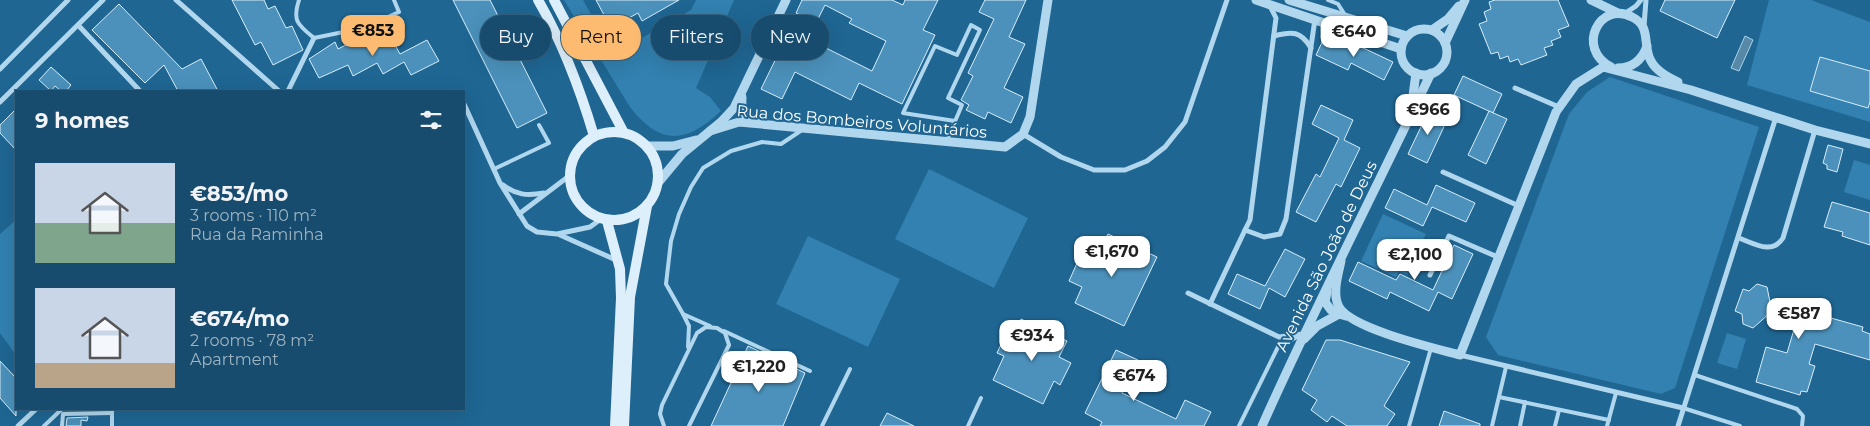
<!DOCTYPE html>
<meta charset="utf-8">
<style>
body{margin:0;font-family:Montserrat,sans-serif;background:#245676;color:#f1f3f6;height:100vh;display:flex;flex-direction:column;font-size:19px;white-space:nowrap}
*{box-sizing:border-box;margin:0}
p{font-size:16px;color:#9eb4c2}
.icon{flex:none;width:28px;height:28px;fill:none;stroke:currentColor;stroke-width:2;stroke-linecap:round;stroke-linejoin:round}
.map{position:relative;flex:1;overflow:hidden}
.details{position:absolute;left:15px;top:90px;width:450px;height:320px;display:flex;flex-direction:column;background:#174c6e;border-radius:0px;box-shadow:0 5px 20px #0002,0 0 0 1px #366381}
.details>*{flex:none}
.hud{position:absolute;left:480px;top:15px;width:475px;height:45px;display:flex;gap:10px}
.price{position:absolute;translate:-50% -42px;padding:0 11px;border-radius:10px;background:#fff;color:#222;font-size:16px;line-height:32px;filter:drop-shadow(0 1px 2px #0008)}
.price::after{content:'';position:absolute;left:50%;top:30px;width:15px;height:11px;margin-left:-8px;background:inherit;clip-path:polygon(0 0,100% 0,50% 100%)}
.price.active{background:#fcbb71;color:#111}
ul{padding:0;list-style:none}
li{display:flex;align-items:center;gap:15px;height:125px;padding:0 20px}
li span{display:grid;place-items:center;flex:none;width:140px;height:100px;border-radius:0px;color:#555}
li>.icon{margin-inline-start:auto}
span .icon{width:60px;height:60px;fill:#fffc;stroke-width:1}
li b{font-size:21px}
h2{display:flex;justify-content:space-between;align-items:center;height:60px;padding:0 20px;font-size:21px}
.chip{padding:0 18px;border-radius:22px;background:#174c6e;box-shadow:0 5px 20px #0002,0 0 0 1px #366381;font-size:18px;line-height:45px}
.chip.active{background:#fcbb71;color:#111}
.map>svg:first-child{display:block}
</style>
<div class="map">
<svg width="1870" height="426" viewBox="0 0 1870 426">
<rect width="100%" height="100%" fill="#1f6693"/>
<g fill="#3281b0">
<path d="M564 0H583L607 42 633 29 640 39 691 10 696 0H734L696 88 710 97 721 111C686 144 660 146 630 107Z"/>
<path d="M1769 0H1811L1870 22V122L1747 85Z"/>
<path d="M1610 77 1759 127 1675 388 1661 394 1498 355 1486 337 1569 114 1587 92Z"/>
<path d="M1854 160 1870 165V200L1844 192Z"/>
<path d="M929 169 1028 218 994 288 895 239Z"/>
<path d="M1383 214 1426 234 1407 275 1399 271 1396 277 1361 261Z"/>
<path d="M16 220V355L0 333V234Z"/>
<path d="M808 236 900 279 868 347 776 304Z"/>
<path d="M1727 333 1746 339 1737 369 1717 363Z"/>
</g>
<path fill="#5788a6" stroke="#a4d4ef" d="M1745 36 1753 40 1739 71 1731 68Z"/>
<g fill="#4b91bb" stroke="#d7edfa">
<path d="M232 0H264L268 9 275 6 286 28 292 26 303 50 273 65 261 42 255 45Z"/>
<path d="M453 0H490L547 113 517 128Z"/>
<path d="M596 0H679L642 21 638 13 611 28Z"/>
<path d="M802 0H892L903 5 905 0H938L923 30 935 35 902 104 859 83 851 100 795 72 782 99 761 89 785 40 817 56 822 46 872 71 886 41 849 23 852 19 825 5 816 23 796 13Z"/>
<path d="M985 0H1026L1009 37 1025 44 1004 88 1023 97 1011 123 988 112 985 119 966 110 969 105 961 100 973 76 968 73 994 19 979 12Z"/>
<path d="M1495 0H1558L1569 26 1558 30 1561 37 1551 41 1553 45 1544 48 1547 55 1521 65 1518 59 1510 62 1508 56 1500 59 1498 52 1491 54 1479 24 1487 21 1484 12 1491 9 1489 2Z"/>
<path d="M1665 0H1735L1717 38 1660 11Z"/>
<path d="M119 4 182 69 201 59 218 91H178L164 65 145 83 92 30Z"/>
<path d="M389 34 400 54 427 40 439 61 411 75 404 62 383 74 377 63 353 76 348 65 319 78 309 59 335 42 338 49 361 37 367 44Z"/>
<path d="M1325 36 1357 51 1359 46 1393 62 1384 80 1351 63 1348 70 1316 55Z"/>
<path d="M1820 57 1870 71V102L1868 108 1810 91Z"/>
<path d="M51 67 71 85 66 91H61L55 86 51 91 39 80Z"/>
<path d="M1463 76 1502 94 1493 113 1454 95Z"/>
<path d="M1321 105 1353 120 1344 140 1360 148 1341 187 1336 184 1316 222 1296 212 1316 174 1320 177 1339 138 1312 124Z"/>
<path d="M16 109V150L0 133V125Z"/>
<path d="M1429 110 1448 118 1427 163 1408 154Z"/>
<path d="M1489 111 1507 119 1486 164 1468 155Z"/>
<path d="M1828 145 1843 149 1837 172 1827 169V165L1823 163Z"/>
<path d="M1436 185 1475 203 1466 222 1432 207 1423 226 1385 208 1394 189 1427 205Z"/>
<path d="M1832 202 1870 213V245L1842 236 1843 232 1824 227Z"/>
<path d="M1108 234 1157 257 1124 326 1075 303 1082 287 1069 281 1087 241 1101 247Z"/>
<path d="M1454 245 1473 254 1452 299 1438 292 1429 311 1390 292 1387 299 1349 281 1358 262 1396 280 1400 274 1433 290Z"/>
<path d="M1285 249 1305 259 1285 297 1269 288 1260 309 1228 294 1237 274 1265 286Z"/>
<path d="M1757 284 1767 287 1770 302 1786 299 1781 304 1863 327 1862 331 1870 334V360L1815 344 1809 364 1815 366 1807 392 1801 391 1800 395 1756 382 1766 347 1787 353 1795 326 1775 320 1779 305 1753 328 1743 324 1742 314 1735 311 1743 289 1749 291Z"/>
<path d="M1021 319 1067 341 1059 357 1071 363 1060 385 1054 381 1043 404 993 380 1004 356 997 353 1004 338 1011 341Z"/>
<path d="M1326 340H1340L1410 362 1384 406 1395 414 1387 426H1347L1332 416 1327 422 1311 410 1317 400 1302 390Z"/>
<path d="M748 346 805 373 783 426H711Z"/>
<path d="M1116 350 1138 360 1122 393 1176 419 1185 400 1211 412 1204 426H1100L1102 422 1085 413Z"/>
<path d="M0 361 16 378V416L0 398Z"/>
<path d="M1444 411 1480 424V426H1439Z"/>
<path d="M887 413 914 426H880Z"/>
<path d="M88 417 87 421 81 420V426H66L67 418Z"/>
</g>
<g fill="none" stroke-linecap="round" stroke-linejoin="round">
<g stroke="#b1d7ee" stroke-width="4">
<path d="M299 0C292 21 298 25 314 38L363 28 399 12 394 0"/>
<path d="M1328 0 1338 4 1345 15"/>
<path d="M947 140 962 105 948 98 980 30 971 25 957 55 935 46 903 113 955 121"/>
<path d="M494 169 549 143 539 125"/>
<path d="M683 314 666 284 671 241 679 214 691 187 703 168 731 151 762 142 781 144 802 130"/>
<path d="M724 331 810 371"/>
<path d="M688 347 689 326 683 314 710 326"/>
<path d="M1695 375 1797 409 1803 416 1802 426"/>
<path d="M1499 397 1609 420"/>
<path d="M1683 408 1740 426"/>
<path d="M44 426 62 409"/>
<path d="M62 426 63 414 112 413"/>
<path d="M112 426V409"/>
<path d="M664 426 660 414 662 405 697 333 706 327 717 328 725 333 729 345 689 426"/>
<path d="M822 426 850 369"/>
<path d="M968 426 981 398"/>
<path d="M1239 426 1278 347 1301 335"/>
<path d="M1409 426 1431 348"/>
<path d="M1492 426 1506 367"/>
<path d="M1520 426 1525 402"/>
<path d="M1555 426 1559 410"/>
<path d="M1607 426 1616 393"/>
</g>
<g stroke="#b1d7ee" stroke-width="5">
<path d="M176 0 279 91"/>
<path d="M1624 14 1636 6 1641 0"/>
<path d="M78 25 140 91"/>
<path d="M1644 26 1646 0"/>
<path d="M1274 36C1292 31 1301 31 1311 48"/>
<path d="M0 69 68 0"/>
<path d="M1515 88 1559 107"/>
<path d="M288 91 314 38"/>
<path d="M0 102 103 0"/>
<path d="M464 104 500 183 527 226 537 232 557 234 590 227 601 219"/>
<path d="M1023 134 1061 157 1094 170H1125L1147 161 1165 147 1185 122 1227 0"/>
<path d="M1443 172 1519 206"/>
<path d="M503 185C516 195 527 196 544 193"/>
<path d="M519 214 569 176"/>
<path d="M1245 230 1250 220 1276 18 1269 4"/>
<path d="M560 235 616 260"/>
<path d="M1739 238C1755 244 1772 255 1783 238L1815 130"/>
<path d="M1430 275 1449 236 1500 258"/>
<path d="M1188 293 1279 337 1303 334"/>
<path d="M1210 304 1245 230 1264 237 1280 234 1286 219 1315 19"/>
<path d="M1460 355 1683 408"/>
<path d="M18 426 36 409"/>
<path d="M1678 426 1776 117"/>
</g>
<g stroke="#b1d7ee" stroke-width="9">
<path d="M1256 0 1401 49"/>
<path d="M1289 0 1407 36"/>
<path d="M1591 0 1618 13"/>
<circle cx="1424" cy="52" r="23"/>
<path d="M1432 30 1448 19 1459 6"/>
<path d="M1445 43 1465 0"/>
<path d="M1611 67C1575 48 1600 0 1632 17 1652 26 1642 46 1651 61 1656 71 1668 77 1678 82"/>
<path d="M1618 68C1633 68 1642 60 1647 46"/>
<path d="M742 97C741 111 743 116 756 121"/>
<path d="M1412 103 1416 73"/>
<path d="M710 131 739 122 1005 147 1023 134 1030 117 1048 0"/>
<path d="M647 146H673L696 140"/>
<path d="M657 184 682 154 721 122 734 108 786 0"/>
<path d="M1341 261C1338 275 1332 294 1339 307 1352 329 1434 348 1460 355L1556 112 1576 84 1603 67 1691 90 1815 130 1870 144"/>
<path d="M1327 292 1325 302 1331 310 1339 314"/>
<path d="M1304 339 1317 326 1339 314 1346 316"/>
<path d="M1262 426C1315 307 1375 191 1431 73"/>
</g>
<g stroke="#ddeffa" stroke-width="10">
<path d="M538 0C563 43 580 89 594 136"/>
<path d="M554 0 624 133"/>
<circle cx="614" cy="176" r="44"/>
<path d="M607 221 620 269 621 298 615 426"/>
<path d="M624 426 630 297 647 206"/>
</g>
</g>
<g text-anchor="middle" stroke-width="4" stroke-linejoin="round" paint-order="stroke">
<g font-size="16" fill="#fff" stroke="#1f6693">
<text transform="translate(862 121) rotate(5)" y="6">Rua dos Bombeiros Voluntários</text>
<text transform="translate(1326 256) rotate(-64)" y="6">Avenida São João de Deus</text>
</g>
</g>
</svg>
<b class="price active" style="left:373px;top:57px">€853</b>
<b class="price" style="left:1354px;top:58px">€640</b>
<b class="price" style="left:1428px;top:136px">€966</b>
<b class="price" style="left:1112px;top:278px">€1,670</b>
<b class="price" style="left:1415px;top:281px">€2,100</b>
<b class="price" style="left:1799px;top:340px">€587</b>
<b class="price" style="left:1032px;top:362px">€934</b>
<b class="price" style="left:759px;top:393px">€1,220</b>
<b class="price" style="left:1134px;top:402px">€674</b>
<div class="hud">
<a class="chip">Buy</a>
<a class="chip active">Rent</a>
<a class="chip">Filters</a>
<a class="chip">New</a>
</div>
<section class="details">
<h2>9 homes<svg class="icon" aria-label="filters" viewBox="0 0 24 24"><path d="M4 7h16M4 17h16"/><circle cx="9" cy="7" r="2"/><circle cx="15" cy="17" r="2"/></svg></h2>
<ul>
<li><span style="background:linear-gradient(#c9d6e8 60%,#7fa58c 0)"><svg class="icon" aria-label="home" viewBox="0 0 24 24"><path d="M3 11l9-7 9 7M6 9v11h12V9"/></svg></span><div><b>€853/mo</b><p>3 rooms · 110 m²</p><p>Rua da Raminha</p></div></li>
<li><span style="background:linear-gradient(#c9d6e8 75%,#b9a48a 0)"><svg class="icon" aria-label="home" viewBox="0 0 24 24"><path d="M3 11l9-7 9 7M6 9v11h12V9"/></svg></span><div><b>€674/mo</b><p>2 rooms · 78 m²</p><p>Apartment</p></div></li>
</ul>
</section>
</div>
